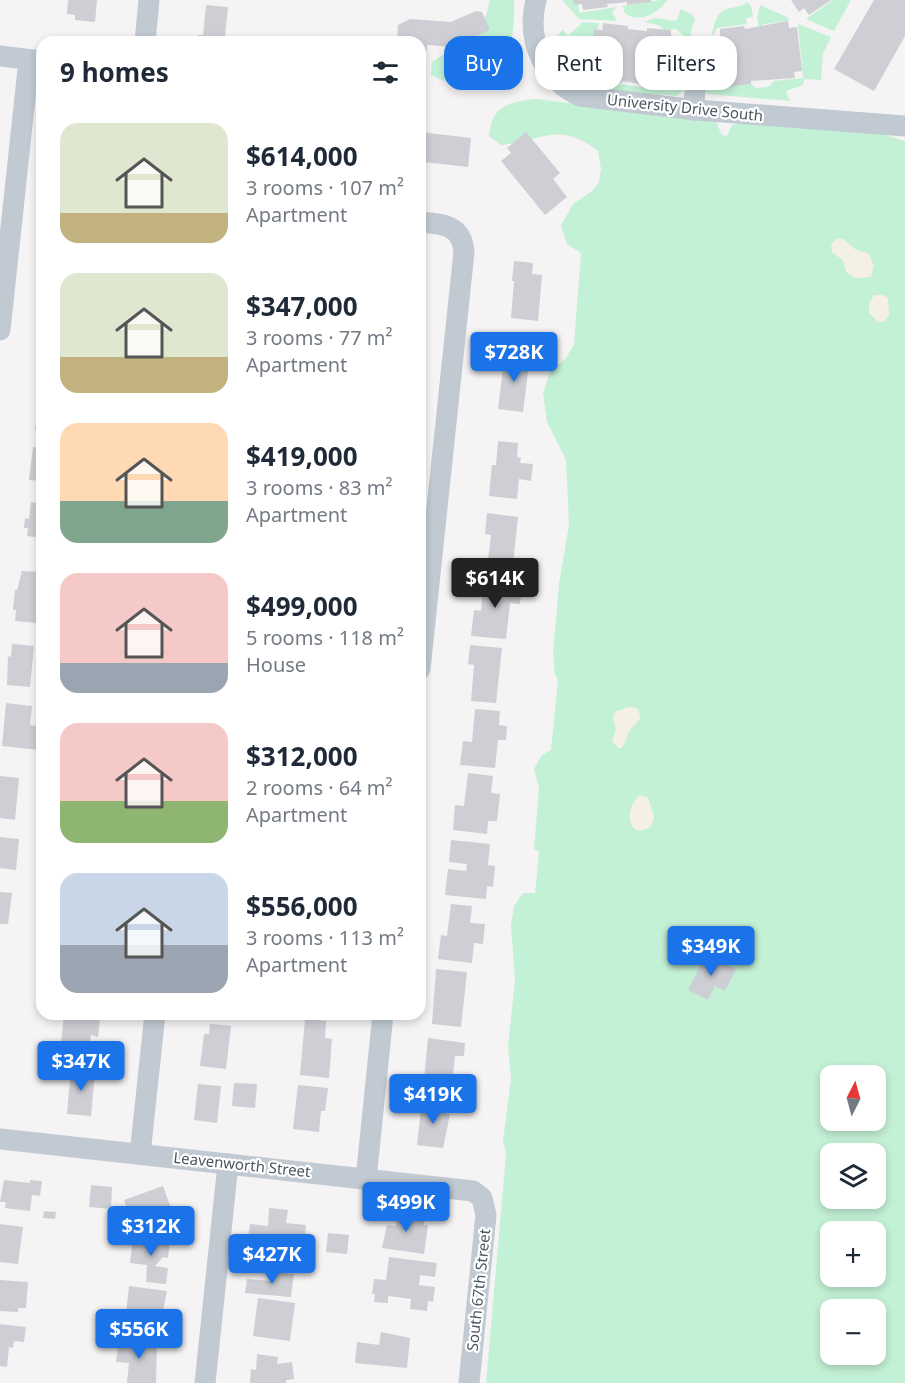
<!DOCTYPE html>
<meta charset="utf-8">
<style>
body{margin:0;font-family:"Noto Sans",sans-serif;background:#f2f2f3;color:#1f2937;height:100vh;display:flex;flex-direction:column;font-size:22px;white-space:nowrap}
*{box-sizing:border-box;margin:0}
p{font-size:20px;color:#747a83}
.icon{flex:none;width:33px;height:33px;fill:none;stroke:currentColor;stroke-width:2;stroke-linecap:round;stroke-linejoin:round}
.map{position:relative;flex:1;overflow:hidden}
.drawer{position:absolute;left:36px;top:36px;width:390px;height:984px;display:flex;flex-direction:column;background:#fff;border-radius:18px;box-shadow:0 3px 9px #0003}
.drawer>*{flex:none}
.banner{position:absolute;left:444px;top:36px;width:370px;height:54px;display:flex;gap:12px}
.needle{width:39px;rotate:6deg}
.controls{position:absolute;left:820px;top:1065px;display:grid;gap:12px}
.controls a{display:grid;place-items:center;width:66px;height:66px;border-radius:12px;background:#fff;box-shadow:0 3px 9px #0003;font-size:30px}
.price{position:absolute;translate:-50% -51px;padding:0 14px;border-radius:6px;background:#1a73e8;color:#fff;font-size:20px;line-height:39px;filter:drop-shadow(0 2px 3px #0008)}
.price::after{content:'';position:absolute;left:50%;top:36px;width:18px;height:14px;margin-left:-9px;background:inherit;clip-path:polygon(0 0,100% 0,50% 100%)}
.price.selected{background:#222;color:#fff}
ul{padding:0;list-style:none}
li{display:flex;align-items:center;gap:18px;height:150px;padding:0 24px}
li span{display:grid;place-items:center;flex:none;width:168px;height:120px;border-radius:18px;color:#555}
li>.icon{margin-inline-start:auto}
span .icon{width:72px;height:72px;fill:#fffc;stroke-width:1}
li b{font-size:26px}
h2{display:flex;justify-content:space-between;align-items:center;height:72px;padding:0 24px;font-size:26px}
.chip{padding:0 21px;border-radius:18px;background:#fff;box-shadow:0 3px 9px #0003;font-size:21px;line-height:54px}
.chip.selected{background:#1a73e8;color:#fff}
.map>svg:first-child{display:block}
</style>
<div class="map">
<svg width="905" height="1383" viewBox="0 0 905 1383">
<rect width="100%" height="100%" fill="#f5f3f3"/>
<g fill="#c3f1d5" fill-rule="evenodd">
<path d="M490 0H514C515 29 512 59 490 80 469 78 450 89 431 74L432 62 465 41 486 16Z"/>
<path d="M562 0H573L578 4 579 13 617 7 612 12 617 21 579 19Z"/>
<path d="M661 0H668C658 12 639 26 624 12L623 6Z"/>
<path d="M833 0H851L834 31 806 19Z"/>
<path d="M747 2 751 6 753 17 746 18 747 24 717 28 712 37 722 87 751 84 756 88 768 87 774 81 803 78 798 24 831 37 823 54 821 80 804 79 803 85 786 91 790 101 707 94 706 92C704 78 710 21 721 12 728 6 739 9 747 2Z"/>
<path d="M760 5 789 18 788 21 763 24V27H759L757 17Z"/>
<path d="M681 9 691 14 695 18 691 32 684 90 676 96C639 92 576 96 556 59 550 48 554 38 563 30L568 36 583 22 599 23 598 29H594L589 73 593 74 594 80 640 87 675 88 682 34 676 29 665 30 658 25 644 22 655 18 676 21Z"/>
<path d="M535 99 715 120 722 135 727 136 732 125 749 121 866 129 905 141V1383H486L506 1154 503 1141 511 1078 508 1047 515 980 511 926 514 906 523 893H535L539 852 534 849 539 788 534 769 542 755 551 750 558 680 555 675 553 655 559 584 569 525 566 460 547 422 543 393 550 372 566 358 574 344 581 253 567 244 561 226 573 204 592 191 599 182 601 169 598 151C560 121 543 140 501 145L489 136C492 106 508 102 535 99ZM831 1076H876V1120H831ZM831 1154H876V1198H831ZM831 1232H876V1276H831ZM831 1310H876V1354H831Z"/>
</g>
<g fill="#f5f0e5">
<path d="M836 239H843L855 249 869 254 874 266 871 277 856 278 846 272 843 260 832 252 831 245Z"/>
<path d="M874 295H883L888 298 889 315 884 322H878L869 313V304Z"/>
<path d="M628 707 637 708 641 718 630 730 622 748H618L612 741 616 729 613 718 615 712Z"/>
<path d="M640 795 648 798 654 816 651 827 640 831 634 829C626 818 630 804 640 795Z"/>
</g>
<g fill="#cdcfd5">
<path d="M68 0H97L95 22 75 20V15L67 14Z"/>
<path d="M573 0H651V2L627 5V2L619 3 607 4 608 7 583 10 582 4 574 5Z"/>
<path d="M791 0H831L809 15 804 8 799 12Z"/>
<path d="M874 0H905V36L874 91 834 69Z"/>
<path d="M206 5 228 7 225 37 233 38V42H197L198 35H203Z"/>
<path d="M476 11 482 12 490 30 451 47 427 45V51H420V42H397L398 25 410 19 451 22Z"/>
<path d="M788 21 789 28 797 27 802 71 794 72 795 78 751 81V84L727 87 726 80 717 81 712 37 720 36V29L744 26 745 29Z"/>
<path d="M603 23 628 26V29L647 31V28L671 30V37L679 38 674 82 666 81V88L622 81V83L597 81 598 74 589 73 594 29 602 30Z"/>
<path d="M420 132 471 138 468 167 424 162 423 170 420 169Z"/>
<path d="M526 132 560 173 553 179 567 197 545 215 501 161 511 153 507 148Z"/>
<path d="M514 261 533 263 532 274 542 275 538 321 511 318 514 281H512Z"/>
<path d="M505 353 530 356 523 412 498 409Z"/>
<path d="M39 396H42V431L35 430Z"/>
<path d="M498 441 518 443 517 457 521 458 520 463 533 464 531 481 519 479 517 499 489 496 492 465H496Z"/>
<path d="M33 447 42 448V481L29 480Z"/>
<path d="M31 502 42 504V538L27 536 28 528H24L25 518 29 519Z"/>
<path d="M487 513 518 517 512 573 487 570 491 535 485 534Z"/>
<path d="M22 571 42 572 37 623 15 621 16 610H13L15 590H17Z"/>
<path d="M484 580 522 584 520 604 510 603 506 639 471 636 474 610 481 611Z"/>
<path d="M12 644 34 646 30 687 7 685 8 656 11 657Z"/>
<path d="M470 645 502 648 496 703 471 701 474 665 468 664Z"/>
<path d="M6 703 32 706 30 725 42 727 39 750 2 746Z"/>
<path d="M475 709 500 711 499 725 507 726 506 740H498L495 768 460 765 463 741 472 742Z"/>
<path d="M468 773 493 776 491 793 500 794 497 821H488L487 834 453 830 455 805 464 806Z"/>
<path d="M0 776 19 778 15 820 0 818Z"/>
<path d="M0 837 19 839 16 870 0 868Z"/>
<path d="M451 840 490 844 488 865 495 866 493 887 487 886 486 899 445 895 448 869 466 871 467 864 449 862Z"/>
<path d="M0 892 12 893 8 924H0Z"/>
<path d="M451 904 472 906 470 923 485 924 483 944 474 943 472 963 438 959 441 935 447 936Z"/>
<path d="M706 954 736 969 725 991 715 986 708 1000 688 990Z"/>
<path d="M436 969 467 972 461 1027 432 1024Z"/>
<path d="M64 1015 100 1019 98 1037 91 1035 88 1056 60 1052Z"/>
<path d="M305 1019 326 1021 325 1038 332 1039 329 1078 300 1075Z"/>
<path d="M210 1024 231 1026 226 1069 200 1066 204 1034H209Z"/>
<path d="M428 1038 465 1043 464 1056H455L452 1083 424 1080Z"/>
<path d="M71 1068 95 1071 91 1116 67 1114Z"/>
<path d="M234 1083 257 1084 255 1108 232 1106Z"/>
<path d="M198 1084 221 1086 217 1123 194 1120Z"/>
<path d="M298 1085 328 1088 325 1111H321L319 1132 293 1129Z"/>
<path d="M422 1101 447 1104 446 1114H450L443 1148 417 1145Z"/>
<path d="M4 1180 30 1183V1180L42 1181 40 1196 32 1195 30 1211 5 1208 6 1202H0Z"/>
<path d="M91 1185 112 1187 111 1209 89 1207Z"/>
<path d="M163 1186 172 1211 133 1225 124 1200Z"/>
<path d="M395 1207 416 1210 415 1218 425 1219 424 1225H428L424 1254 382 1248 387 1225 396 1226 397 1214H394Z"/>
<path d="M269 1208 288 1210 286 1223 306 1225 304 1244 282 1241V1247L268 1246V1240L248 1238 250 1224 268 1226Z"/>
<path d="M44 1211 56 1212 55 1219 43 1218Z"/>
<path d="M0 1224 23 1227 18 1264 0 1262Z"/>
<path d="M328 1233 349 1235 347 1254 326 1252Z"/>
<path d="M140 1235 170 1240 168 1258 163 1257 155 1266 168 1268 166 1284 146 1282 147 1265 130 1263 133 1238 140 1239Z"/>
<path d="M389 1257 437 1263 435 1277 420 1275 419 1285 435 1287 433 1302 428 1301 427 1311 410 1309 411 1299 388 1296V1303L374 1302 375 1294H372L374 1279 386 1280Z"/>
<path d="M271 1272 294 1274 291 1297 245 1293 247 1279 271 1281Z"/>
<path d="M0 1280 28 1282 26 1308H18V1312L0 1311Z"/>
<path d="M129 1286 167 1291 158 1336 124 1332Z"/>
<path d="M258 1298 295 1303 290 1341 253 1336Z"/>
<path d="M0 1324 26 1327 24 1342 14 1341 13 1348 9 1347 7 1367 0 1366Z"/>
<path d="M381 1332 410 1338 407 1368 355 1363 357 1342 379 1345Z"/>
<path d="M119 1339 157 1343 156 1383H127L129 1363 116 1362Z"/>
<path d="M257 1354 278 1357 277 1364 292 1362 294 1379 286 1380V1383H250L251 1369 256 1370Z"/>
</g>
<g fill="none" stroke-linecap="round" stroke-linejoin="round">
<g stroke="#c1cad2" stroke-width="21">
<path d="M536 0C526 40 543 79 580 96L696 110 905 126"/>
<path d="M145 42 149 0"/>
<path d="M0 56 41 61"/>
<path d="M693 110 696 83"/>
<path d="M420 222C443 224 462 225 464 252L420 669"/>
<path d="M0 330 29 60"/>
<path d="M0 1139 473 1191 482 1198 486 1215 469 1383"/>
<path d="M140 1154 155 1014"/>
<path d="M366 1179 383 1014"/>
<path d="M205 1383 228 1164"/>
</g>
</g>
<g text-anchor="middle" stroke-width="4.5" stroke-linejoin="round" paint-order="stroke">
<g font-size="15" fill="#4a5661" stroke="#fff">
<text transform="translate(685 108) rotate(6)" y="5">University Drive South</text>
<text transform="translate(242 1165) rotate(6)" y="5">Leavenworth Street</text>
<text transform="translate(479 1290) rotate(-84)" y="5">South 67th Street</text>
</g>
</g>
</svg>
<div class="controls">
<a><svg class="needle" viewBox="-14 -14 28 28"><path d="M0-13l5 13h-10z" fill="#e53935"/><path d="M0 13l5-13h-10z" fill="#747a83"/></svg></a>
<a><svg class="icon" aria-label="layers" viewBox="0 0 24 24"><path d="M12 4l9 5-9 5-9-5zM3 14l9 5 9-5"/></svg></a>
<a>+</a>
<a>−</a>
</div>
<b class="price" style="left:514px;top:383px">$728K</b>
<b class="price selected" style="left:495px;top:609px">$614K</b>
<b class="price" style="left:711px;top:977px">$349K</b>
<b class="price" style="left:81px;top:1092px">$347K</b>
<b class="price" style="left:433px;top:1125px">$419K</b>
<b class="price" style="left:406px;top:1233px">$499K</b>
<b class="price" style="left:151px;top:1257px">$312K</b>
<b class="price" style="left:272px;top:1285px">$427K</b>
<b class="price" style="left:139px;top:1360px">$556K</b>
<div class="banner">
<a class="chip selected">Buy</a>
<a class="chip">Rent</a>
<a class="chip">Filters</a>
</div>
<section class="drawer">
<h2>9 homes<svg class="icon" aria-label="filters" viewBox="0 0 24 24"><path d="M4 7h16M4 17h16"/><circle cx="9" cy="7" r="2"/><circle cx="15" cy="17" r="2"/></svg></h2>
<ul>
<li><span style="background:linear-gradient(#dfe7d0 75%,#c2b280 0)"><svg class="icon" aria-label="home" viewBox="0 0 24 24"><path d="M3 11l9-7 9 7M6 9v11h12V9"/></svg></span><div><b>$614,000</b><p>3 rooms · 107 m²</p><p>Apartment</p></div></li>
<li><span style="background:linear-gradient(#dfe7d0 70%,#c2b280 0)"><svg class="icon" aria-label="home" viewBox="0 0 24 24"><path d="M3 11l9-7 9 7M6 9v11h12V9"/></svg></span><div><b>$347,000</b><p>3 rooms · 77 m²</p><p>Apartment</p></div></li>
<li><span style="background:linear-gradient(#ffd9b3 65%,#7fa58c 0)"><svg class="icon" aria-label="home" viewBox="0 0 24 24"><path d="M3 11l9-7 9 7M6 9v11h12V9"/></svg></span><div><b>$419,000</b><p>3 rooms · 83 m²</p><p>Apartment</p></div></li>
<li><span style="background:linear-gradient(#f6c9c9 75%,#9aa5b1 0)"><svg class="icon" aria-label="home" viewBox="0 0 24 24"><path d="M3 11l9-7 9 7M6 9v11h12V9"/></svg></span><div><b>$499,000</b><p>5 rooms · 118 m²</p><p>House</p></div></li>
<li><span style="background:linear-gradient(#f6c9c9 65%,#8fb573 0)"><svg class="icon" aria-label="home" viewBox="0 0 24 24"><path d="M3 11l9-7 9 7M6 9v11h12V9"/></svg></span><div><b>$312,000</b><p>2 rooms · 64 m²</p><p>Apartment</p></div></li>
<li><span style="background:linear-gradient(#c9d6e8 60%,#9aa5b1 0)"><svg class="icon" aria-label="home" viewBox="0 0 24 24"><path d="M3 11l9-7 9 7M6 9v11h12V9"/></svg></span><div><b>$556,000</b><p>3 rooms · 113 m²</p><p>Apartment</p></div></li>
</ul>
</section>
</div>
